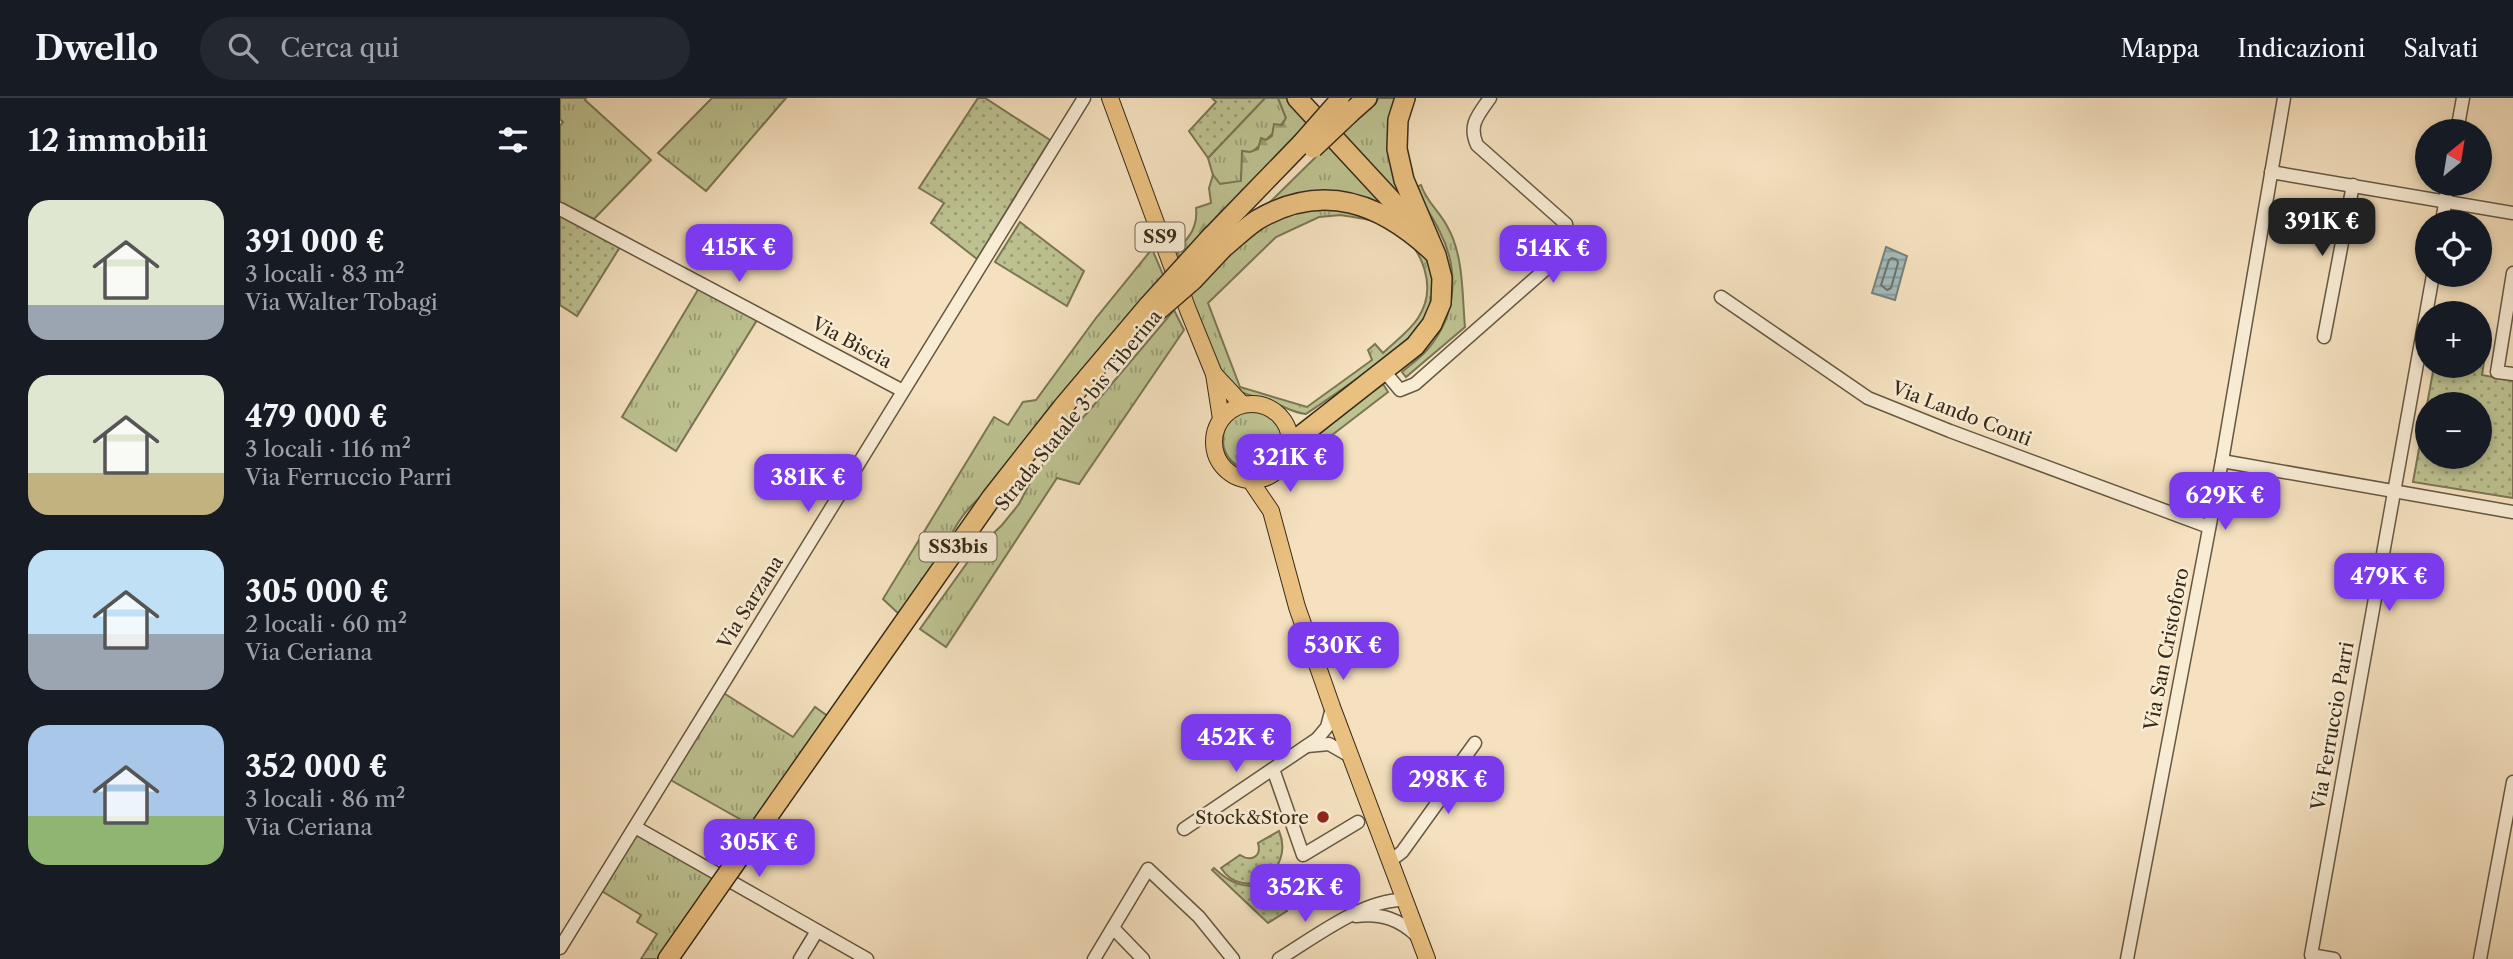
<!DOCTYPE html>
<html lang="it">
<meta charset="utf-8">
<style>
body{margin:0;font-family:"Libre Caslon Text",serif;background:#242831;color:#f1f3f6;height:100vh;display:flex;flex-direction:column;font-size:26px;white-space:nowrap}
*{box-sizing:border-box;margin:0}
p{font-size:23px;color:#9ea1a6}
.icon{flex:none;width:38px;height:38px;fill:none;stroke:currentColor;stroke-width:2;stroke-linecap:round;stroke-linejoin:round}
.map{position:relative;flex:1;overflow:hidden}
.sheet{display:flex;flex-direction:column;background:#171b24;width:560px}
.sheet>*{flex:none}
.needle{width:46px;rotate:30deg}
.buttons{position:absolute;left:1855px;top:21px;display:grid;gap:14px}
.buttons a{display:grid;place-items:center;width:77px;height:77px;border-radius:50%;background:#171b24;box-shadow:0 4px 10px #0003;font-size:35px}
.price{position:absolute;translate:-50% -60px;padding:0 16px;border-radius:14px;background:#7c3aed;color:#fff;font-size:23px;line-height:46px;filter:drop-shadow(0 2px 4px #0008)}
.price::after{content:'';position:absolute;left:50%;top:42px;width:21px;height:16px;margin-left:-10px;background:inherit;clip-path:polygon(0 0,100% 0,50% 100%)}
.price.selected{background:#222;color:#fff}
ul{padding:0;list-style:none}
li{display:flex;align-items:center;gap:21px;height:175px;padding:0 28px}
li span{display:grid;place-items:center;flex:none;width:196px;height:140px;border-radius:21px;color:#555}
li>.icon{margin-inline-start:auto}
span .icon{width:84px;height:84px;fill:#fffc;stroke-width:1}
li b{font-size:30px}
h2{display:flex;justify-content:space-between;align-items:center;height:84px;padding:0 28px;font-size:30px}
header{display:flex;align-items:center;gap:42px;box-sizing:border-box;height:98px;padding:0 35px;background:#171b24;border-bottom:2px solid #363941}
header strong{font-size:33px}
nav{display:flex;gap:38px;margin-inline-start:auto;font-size:24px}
.search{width:490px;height:63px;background:#242831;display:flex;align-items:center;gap:18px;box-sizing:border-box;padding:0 24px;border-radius:38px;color:#9ea1a6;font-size:26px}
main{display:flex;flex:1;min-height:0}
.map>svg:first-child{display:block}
</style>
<header>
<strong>Dwello</strong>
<div class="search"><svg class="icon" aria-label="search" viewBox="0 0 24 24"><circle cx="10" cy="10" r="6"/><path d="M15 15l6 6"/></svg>Cerca qui</div>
<nav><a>Mappa</a><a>Indicazioni</a><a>Salvati</a></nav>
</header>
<main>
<section class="sheet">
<h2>12 immobili<svg class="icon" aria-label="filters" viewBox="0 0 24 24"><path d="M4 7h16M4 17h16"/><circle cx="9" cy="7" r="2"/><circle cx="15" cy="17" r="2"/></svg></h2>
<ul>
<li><span style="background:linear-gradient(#dfe7d0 75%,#9aa5b1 0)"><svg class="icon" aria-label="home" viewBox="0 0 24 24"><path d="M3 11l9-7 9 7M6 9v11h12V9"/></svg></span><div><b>391 000 €</b><p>3 locali · 83 m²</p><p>Via Walter Tobagi</p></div></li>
<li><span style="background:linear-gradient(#dfe7d0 70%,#c2b280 0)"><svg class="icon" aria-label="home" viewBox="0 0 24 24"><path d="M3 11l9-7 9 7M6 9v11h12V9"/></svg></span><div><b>479 000 €</b><p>3 locali · 116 m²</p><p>Via Ferruccio Parri</p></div></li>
<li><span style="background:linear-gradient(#bfe0f5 60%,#9aa5b1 0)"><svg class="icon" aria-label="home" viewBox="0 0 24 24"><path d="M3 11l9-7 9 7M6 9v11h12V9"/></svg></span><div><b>305 000 €</b><p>2 locali · 60 m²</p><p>Via Ceriana</p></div></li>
<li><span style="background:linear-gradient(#a9c7e8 65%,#8fb573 0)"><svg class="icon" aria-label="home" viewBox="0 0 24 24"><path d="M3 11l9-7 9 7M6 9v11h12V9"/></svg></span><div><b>352 000 €</b><p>3 locali · 86 m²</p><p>Via Ceriana</p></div></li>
</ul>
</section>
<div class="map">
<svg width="1953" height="861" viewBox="0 0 1953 861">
<defs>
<pattern id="grass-tufts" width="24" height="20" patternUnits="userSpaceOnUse" patternTransform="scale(1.75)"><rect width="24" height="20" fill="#bdc291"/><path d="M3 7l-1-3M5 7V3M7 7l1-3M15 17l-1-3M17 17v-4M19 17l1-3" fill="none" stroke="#9a9e75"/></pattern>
<pattern id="forest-firs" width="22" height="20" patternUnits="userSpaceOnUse" patternTransform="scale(1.75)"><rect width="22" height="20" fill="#bdc291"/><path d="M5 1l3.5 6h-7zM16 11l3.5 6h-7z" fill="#9a9e75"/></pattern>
<pattern id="park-dots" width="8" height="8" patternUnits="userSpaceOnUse" patternTransform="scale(1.75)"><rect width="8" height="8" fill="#bdc291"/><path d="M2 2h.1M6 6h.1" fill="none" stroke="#9a9e75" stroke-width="1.8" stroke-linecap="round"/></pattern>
<pattern id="water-rules" width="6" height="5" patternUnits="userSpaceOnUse" patternTransform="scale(1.75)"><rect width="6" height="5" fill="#a2bbbd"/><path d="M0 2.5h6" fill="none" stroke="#859899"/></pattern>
</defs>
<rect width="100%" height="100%" fill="#f5e1bf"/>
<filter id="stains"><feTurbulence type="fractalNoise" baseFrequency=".00286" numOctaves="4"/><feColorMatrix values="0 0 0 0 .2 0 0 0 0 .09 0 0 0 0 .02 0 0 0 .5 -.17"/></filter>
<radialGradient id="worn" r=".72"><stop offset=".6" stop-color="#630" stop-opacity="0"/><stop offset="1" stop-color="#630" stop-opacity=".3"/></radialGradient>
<g fill="url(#grass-tufts)" stroke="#7a7654" stroke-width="2" fill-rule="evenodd">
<path d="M0 0H26L25 2 91 62 34 121 0 105V28L3 24 0 21Z"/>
<path d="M152 0H226L146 93 98 55Z"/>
<path d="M705 0H718L726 20C711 46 679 51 681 84L659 86 653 77 648 60Z"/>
<path d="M819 0H841L839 6 856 115 780 36Z"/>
<path d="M771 44 855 132 810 103 700 114Z"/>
<path d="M861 87C866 103 879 113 887 128 904 157 902 197 905 229L846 279 842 274C850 267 860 260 867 252 897 218 900 172 879 132 872 117 861 104 853 90Z"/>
<path d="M773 105C781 106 791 107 799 110 851 124 895 175 861 227 857 234 848 240 842 246 812 272 778 294 746 316 730 314 724 308 710 303 698 298 685 298 674 290 651 273 639 223 629 196 652 172 688 129 719 116 736 109 755 107 773 105ZM781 117C798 120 819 122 834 131 863 149 878 190 858 220 850 233 834 244 823 255L815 246 808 252 812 262 747 309 680 289 648 205 716 139 759 119Z"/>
<path d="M592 151 604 179 432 390C400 412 392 436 374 468 364 485 352 502 341 518L323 501 434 319 448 327 463 304 476 302 536 220Z"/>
<path d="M139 190 197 222 116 353 62 319Z"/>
<path d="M614 212 624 232 519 386 497 380 386 549 360 531 417 451 442 427 459 406 473 379 503 341 528 314Z"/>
<path d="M823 286 828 294 737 364 758 341 755 335Z"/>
<circle cx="693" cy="342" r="30"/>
<path d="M162 594 233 639 255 609 269 619 194 729 107 680Z"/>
<path d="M75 735 157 780 100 861H81L97 836 77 824 81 817 40 792Z"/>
</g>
<path fill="url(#forest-firs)" stroke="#7a7654" stroke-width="2" d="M718 0H730L749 26 621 163 617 153C629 139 638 130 636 110L651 105 649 90 653 77 660 86 681 83 682 53 690 54 698 51 701 40 706 42 712 38 714 26 722 27 726 20Z"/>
<g fill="url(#park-dots)" stroke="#7a7654" stroke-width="2" fill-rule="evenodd">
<path d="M418 0H425L490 42 417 161 371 125 384 105 359 90Z"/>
<path d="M652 0H705L648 60 629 33 656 4Z"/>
<path d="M0 118 21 125 60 149 17 218 0 207Z"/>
<path d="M460 124 524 173 507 208 435 164Z"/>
<path d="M1920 263 1924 264 1922 277 1953 283V400L1853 384 1874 268H1920ZM1867 306H1920V359H1867Z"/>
<path d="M719 733C736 773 684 806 661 770L680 757C691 764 702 759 698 745Z"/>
<path d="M654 770C669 784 684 793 705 784L707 787 697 793 701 798 702 808 707 811 712 807 711 801 705 799 702 794 711 789 727 813 708 825 652 772Z"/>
</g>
<path fill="url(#water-rules)" stroke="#77817b" stroke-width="2" d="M1326 149 1347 158 1335 202 1312 195Z"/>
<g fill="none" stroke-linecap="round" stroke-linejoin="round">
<path stroke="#6c726a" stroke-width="2" d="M1332 160 1337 162 1338 165 1331 190 1327 192 1321 187 1329 162Z"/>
<g stroke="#665842" stroke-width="15">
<g id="minor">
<path d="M1897 33 1903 0"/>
<path d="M1711 74 1953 115"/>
<path d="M0 111 343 293"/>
<path d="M1882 124 1888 86"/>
<path d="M1953 175 1937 274 1953 276"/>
<path d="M1161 199 1308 300 1390 333 1649 429"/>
<path d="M1764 239 1793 87"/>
<path d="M824 273 840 292 855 286 988 169 1009 146 1006 126 917 47C908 27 918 17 930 0"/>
<path d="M1662 363 1953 414"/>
<path d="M747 648 769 646 790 658"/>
<path d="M713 671 743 757 798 724"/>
<path d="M75 729 307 861"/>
<path d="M624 731 757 641 767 629 772 610"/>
<path d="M830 763 842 754 904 668 902 663 915 645"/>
<path d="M796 818C821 815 840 821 858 839"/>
<path d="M553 830 583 861"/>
<path d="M0 850 524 0"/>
<path d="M240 861 257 833"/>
<path d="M534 861 588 771 639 819 673 861"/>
<path d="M719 861C752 841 804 801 843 802"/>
<path d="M1567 861 1662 363 1724 0"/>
<path d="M1774 861 1751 857 1873 177"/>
<path d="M1920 861 1953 684"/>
</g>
</g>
<g stroke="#372a18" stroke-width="18">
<g id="major">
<path d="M550 0 628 212 654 276 661 321"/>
<path d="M654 276 682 306"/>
<circle cx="692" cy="344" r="38"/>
<path d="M690 382 711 413 737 509 772 609 867 861"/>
</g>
</g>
<g stroke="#372a18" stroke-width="22">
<g id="highway">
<path d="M737 0 860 133"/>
<path d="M790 15 807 0"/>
<path d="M651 139 742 45"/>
<path d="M663 150C674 141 685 130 697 122 763 83 821 105 873 154"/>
<path d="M730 346 855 248 872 226 881 205 882 180 876 157 844 82 837 51 838 22 845 0"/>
<path d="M220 701 432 399 502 310 589 207"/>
<path d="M108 861 152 798"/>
</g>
</g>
<use href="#minor" stroke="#f8ecd5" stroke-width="12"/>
<use href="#major" stroke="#eac080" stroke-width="16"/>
<use href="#highway" stroke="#eac080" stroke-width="19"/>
<g stroke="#372a18" stroke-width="22" stroke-linecap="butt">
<g id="highway-bridge">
<path d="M742 45 779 3"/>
<path d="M753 50 790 15"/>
<path d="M591 205 651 139"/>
<path d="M596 214 633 182 663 150"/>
<path d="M152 798 220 701"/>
</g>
</g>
<use href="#highway-bridge" stroke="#eac080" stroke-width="19"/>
</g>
<circle fill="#8f2418" stroke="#f8ecd5" stroke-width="2.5" cx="763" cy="719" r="7"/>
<g text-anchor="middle" stroke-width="5" stroke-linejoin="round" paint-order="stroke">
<g fill="#f8ecd5" stroke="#716451" stroke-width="2">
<rect x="575.5" y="124.5" width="49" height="29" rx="5"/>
<rect x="359.5" y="434.5" width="77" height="29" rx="5"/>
</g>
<g font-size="18" font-weight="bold" fill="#372a18">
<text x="600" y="145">SS9</text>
<text x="398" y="455">SS3bis</text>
</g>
<g font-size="19" fill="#372a18" stroke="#f8ecd5">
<text transform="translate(292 244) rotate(28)" y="7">Via Biscia</text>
<text transform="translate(518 312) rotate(-51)" y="7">Strada Statale 3 bis Tiberina</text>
<text transform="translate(1402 315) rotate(21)" y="7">Via Lando Conti</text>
<text transform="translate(190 504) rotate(-58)" y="7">Via Sarzana</text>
<text transform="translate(1606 551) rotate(-79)" y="7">Via San Cristoforo</text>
<text transform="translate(1772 628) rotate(-80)" y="7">Via Ferruccio Parri</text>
</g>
<g font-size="19" fill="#372a18" stroke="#f8ecd5" text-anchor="end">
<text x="749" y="726">Stock&amp;Store</text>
</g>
</g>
<rect width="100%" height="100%" filter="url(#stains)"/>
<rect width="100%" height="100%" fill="url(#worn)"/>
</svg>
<div class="buttons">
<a><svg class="needle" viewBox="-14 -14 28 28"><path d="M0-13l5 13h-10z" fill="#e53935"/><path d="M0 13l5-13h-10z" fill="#9ea1a6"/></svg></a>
<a><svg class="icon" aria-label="locate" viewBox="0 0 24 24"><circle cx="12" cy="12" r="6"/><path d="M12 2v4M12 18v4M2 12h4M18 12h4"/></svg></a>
<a>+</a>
<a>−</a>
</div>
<b class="price selected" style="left:1762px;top:160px">391K €</b>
<b class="price" style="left:179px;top:186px">415K €</b>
<b class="price" style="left:993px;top:187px">514K €</b>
<b class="price" style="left:730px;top:396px">321K €</b>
<b class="price" style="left:248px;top:416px">381K €</b>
<b class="price" style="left:1665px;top:434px">629K €</b>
<b class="price" style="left:1829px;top:515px">479K €</b>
<b class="price" style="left:783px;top:584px">530K €</b>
<b class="price" style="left:676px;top:676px">452K €</b>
<b class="price" style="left:888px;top:718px">298K €</b>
<b class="price" style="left:199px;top:781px">305K €</b>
<b class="price" style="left:745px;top:826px">352K €</b>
</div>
</main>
